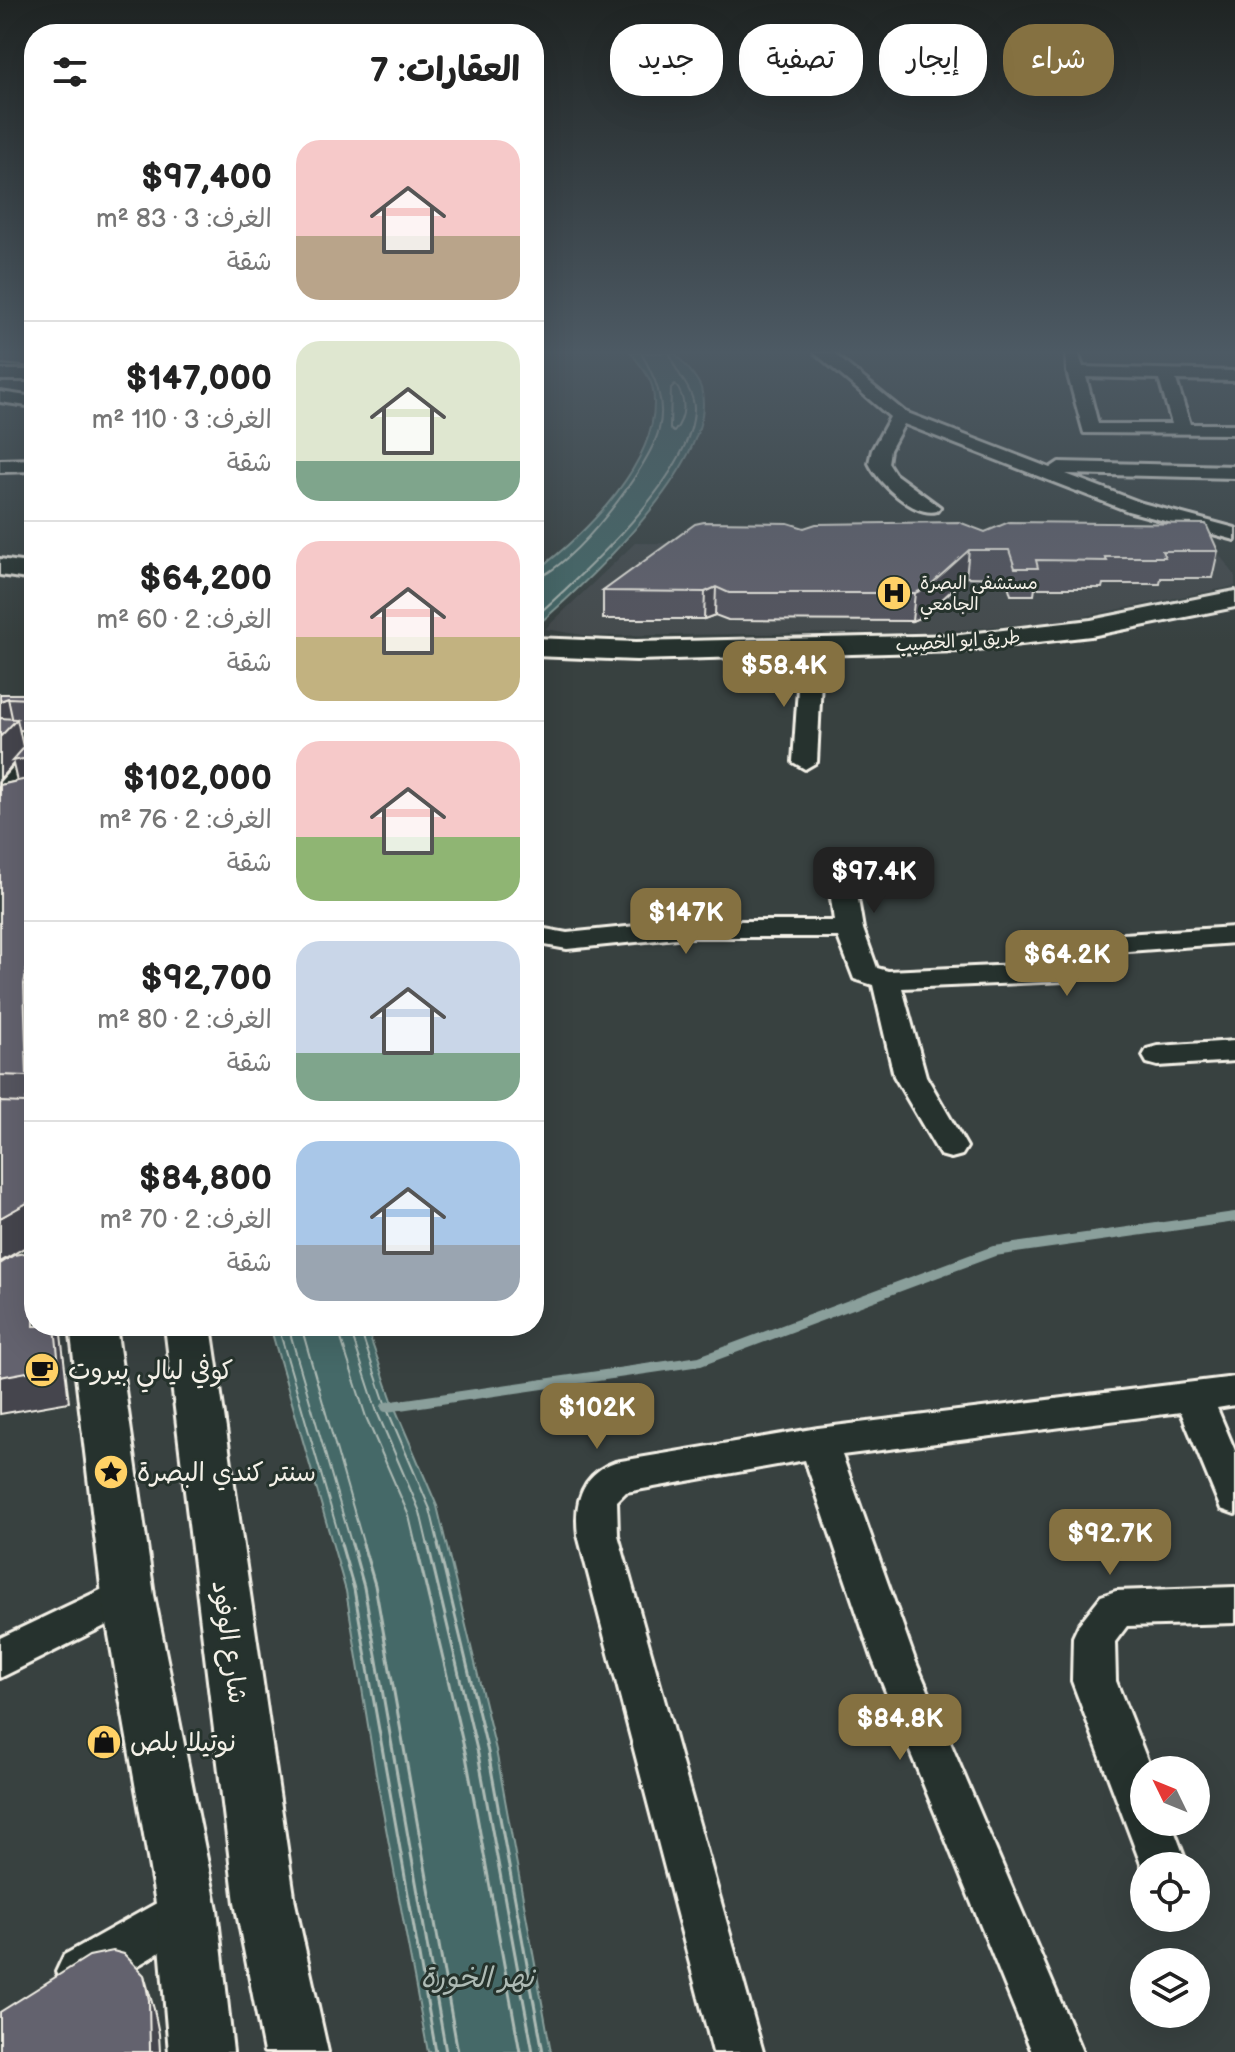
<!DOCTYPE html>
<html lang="ar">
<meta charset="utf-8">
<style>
body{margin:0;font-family:"Balsamiq Sans","Playpen Sans Arabic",sans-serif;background:#f2f2f2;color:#222;direction:rtl;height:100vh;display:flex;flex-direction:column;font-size:30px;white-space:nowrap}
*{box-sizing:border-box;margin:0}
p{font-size:26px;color:#767676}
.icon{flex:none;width:44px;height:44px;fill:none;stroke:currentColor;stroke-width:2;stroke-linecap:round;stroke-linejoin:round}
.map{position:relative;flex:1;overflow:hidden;direction:ltr}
.side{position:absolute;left:24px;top:24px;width:520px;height:1312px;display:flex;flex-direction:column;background:#fff;border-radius:32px;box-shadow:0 8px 32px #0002;direction:rtl}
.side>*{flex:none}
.guide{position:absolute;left:568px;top:24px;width:546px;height:72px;direction:rtl;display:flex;gap:16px}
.needle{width:52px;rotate:313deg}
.controls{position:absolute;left:1130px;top:1756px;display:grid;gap:16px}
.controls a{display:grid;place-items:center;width:80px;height:80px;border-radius:50%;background:#fff;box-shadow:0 8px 32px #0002;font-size:40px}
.price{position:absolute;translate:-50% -68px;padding:0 18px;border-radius:16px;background:#857141;color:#fff;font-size:26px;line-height:52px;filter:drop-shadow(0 2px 4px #0008)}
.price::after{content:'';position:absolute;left:50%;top:48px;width:24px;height:18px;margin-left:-12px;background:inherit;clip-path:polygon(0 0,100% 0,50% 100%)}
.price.on{background:#222;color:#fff}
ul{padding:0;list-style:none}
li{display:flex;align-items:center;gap:24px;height:200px;padding:0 24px}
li+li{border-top:2px solid #e0e0e0}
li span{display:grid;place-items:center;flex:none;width:224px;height:160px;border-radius:24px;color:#555}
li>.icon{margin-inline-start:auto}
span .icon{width:96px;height:96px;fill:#fffc;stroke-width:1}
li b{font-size:34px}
h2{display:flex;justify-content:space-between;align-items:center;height:96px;padding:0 24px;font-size:34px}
.tag{padding:0 28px;border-radius:32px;background:#fff;box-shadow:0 8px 32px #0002;font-size:28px;line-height:72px}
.tag.on{background:#857141;color:#fff}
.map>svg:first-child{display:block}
</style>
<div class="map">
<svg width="1235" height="2052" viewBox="0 0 1235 2052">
<rect width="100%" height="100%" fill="#384140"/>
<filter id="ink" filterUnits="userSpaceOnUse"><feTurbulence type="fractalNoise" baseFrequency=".0125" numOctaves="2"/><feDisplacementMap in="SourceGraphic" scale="16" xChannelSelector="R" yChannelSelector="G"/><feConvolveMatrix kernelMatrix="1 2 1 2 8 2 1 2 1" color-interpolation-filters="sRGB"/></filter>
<g filter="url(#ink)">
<path fill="#454b4e" d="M635 543 1213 547 1235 575V586L1066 620 935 632 589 636 545 629Z"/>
<g fill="#446968" stroke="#8a9f9b" stroke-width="2">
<path d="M631 353H675C683 363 697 376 701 388 721 459 583 586 534 628V573C584 535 664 459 653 390 651 377 639 364 631 353Z"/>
<path d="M270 1326H366L394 1406 437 1506 496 1750 551 2052H428L377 1780 346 1591Z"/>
</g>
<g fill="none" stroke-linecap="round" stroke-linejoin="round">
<g stroke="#aebbb5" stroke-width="2">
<path d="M675 384C687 399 686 417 674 432L670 429 671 388Z"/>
<path d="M534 579C571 570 650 467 659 429 666 401 655 377 641 353"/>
<path d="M534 618C581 576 693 475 694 409 694 387 674 374 670 353"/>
<path d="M278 1326 342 1546"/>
<path d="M288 1326 352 1546"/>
<path d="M301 1326 364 1546"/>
<path d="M337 1326 366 1417 409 1516 416 1546"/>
<path d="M349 1326 377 1412 420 1512 428 1546"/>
<path d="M359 1326 387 1409 430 1509 439 1546"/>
</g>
<g stroke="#aebbb5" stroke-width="3">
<path d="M341 1544 354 1589 436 2052"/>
<path d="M352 1544 364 1587 446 2052"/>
<path d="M363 1544 375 1585 458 2052"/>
<path d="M416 1544 466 1756 520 2052"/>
<path d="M428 1544 478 1754 533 2052"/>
<path d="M438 1544 488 1752 543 2052"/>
</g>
<path stroke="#8a9f9b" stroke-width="10" d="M386 1407 700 1361 994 1251 1235 1217"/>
<g stroke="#f4f1e8" stroke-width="6">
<g id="minor">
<path d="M815 353H833L905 412 1050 468 1059 462 1235 466V478L1066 474 1142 503 1235 528V540L1128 511 904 424 890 450 888 463 895 474 940 507 937 511C914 517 878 483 869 463L872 450 890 417Z"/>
<path d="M1066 353H1078L1083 367 1235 371V381L1176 380 1190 424H1235V434L1084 433 1067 372ZM1086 377 1159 379 1172 424H1098Z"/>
<rect x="0" y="370" width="34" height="10"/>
<path d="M0 392 34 397V407L0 402Z"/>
<path d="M34 459V471L0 472V460Z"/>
<path d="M811 652 822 659 817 762 805 769 793 762 800 659Z"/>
<path d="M34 752V774L9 802 0 805V782L25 754Z"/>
<path d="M841 867 851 869 854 875 863 929 877 968 888 971 1059 963 1108 935 1235 927V943L1115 952 1075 978 1065 981 902 988 926 1076 967 1147 962 1155 951 1158 940 1155 894 1076 873 985 854 979 838 937H686L567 949 534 943V927L567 933 686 921H834L828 875 831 869Z"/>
<path d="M1235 1041V1061L1158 1066 1147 1063 1143 1056 1147 1049 1158 1046Z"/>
<path d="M1235 1377V1405L1217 1408 1235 1451V1514L1221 1509 1181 1412 842 1455 915 1660 1082 2052H1032L873 1660 805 1460 626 1492 617 1501 618 1535 763 2052H713L578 1535C574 1503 581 1474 615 1462L818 1428Z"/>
<path d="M128 1577 143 1583 149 1595 143 1607 0 1678V1638Z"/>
<path d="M1235 1587V1623L1127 1626 1115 1642 1116 1681 1151 1770H1144V1822H1171L1187 1864 1144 1866V1872L1072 1681 1073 1637 1079 1624 1101 1596 1116 1591Z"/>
<path d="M187 1886 204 1892 211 1909 204 1926 98 1989 81 1997 64 1989 56 1972 64 1955Z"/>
</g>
</g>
<g stroke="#f4f1e8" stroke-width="6">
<g id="major">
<path d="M0 559 34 564V580L0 575Z"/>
<path d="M1235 591V607L1091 636 960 651 636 660 534 656V638L636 642 960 635 1091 620Z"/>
<path d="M70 1326H116L154 1595 217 1909 233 2052H169L157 1909 102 1595Z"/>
<path d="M165 1326H211L295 1903 328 2052H264L235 1903Z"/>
</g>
</g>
<use href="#minor" fill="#26332d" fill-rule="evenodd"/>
<use href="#major" fill="#26332d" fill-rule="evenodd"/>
</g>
<g fill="#55545f" stroke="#f4f1e8" stroke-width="2" fill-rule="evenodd">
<path d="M0 353H34V367L0 364Z"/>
<path d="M804 528 985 532 1218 551 1212 578H1161L1160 584H1103L1102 588H1035L1034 595H1011L1006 578 966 577 924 616 912 621 728 620 715 615 704 619H603V591Z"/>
<path d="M0 694H34V1012L33 1020 34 1055V1242L0 1262V785L17 781ZM19 730 30 731V741L23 748Z"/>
</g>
<g fill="#45454d" stroke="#f4f1e8" stroke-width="2">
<path d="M969 550 966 577 924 616 912 621 915 593Z"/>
<path d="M716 587 715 615 704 619 705 592Z"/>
<path d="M8 698 13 722 17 719 24 751 29 758 34 783 20 795 13 764 0 779V701Z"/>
<path d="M34 927V1012L33 1020 34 1104 27 1076 24 984Z"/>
<path d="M34 1199V1242L0 1262V1218Z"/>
<path d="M55 1326H60L69 1402 0 1414V1377Z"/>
<path d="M144 1975 154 2009 159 2034 160 2052H150Z"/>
</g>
<g fill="#63626e" stroke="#f4f1e8" stroke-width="2">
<path d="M704 522 788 523 804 528 816 524 959 522 985 532 1009 522 1206 524 1218 551H1162L1165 557H1105L1107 561 1036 560 1038 568H1015L1009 550H969L927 588 915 593H729L716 587 705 592 603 591 695 524Z"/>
<path d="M0 694H34V927L24 984 27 1076 0 1075V785L27 779 29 758 12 761 30 741 29 699 8 698 0 701Z"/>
<path d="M0 718 17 719 0 737Z"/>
<path d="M28 1095 32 1097 34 1104V1199L0 1218V1102L25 1103Z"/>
<path d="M30 1252 34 1253V1326H55L59 1366 0 1377V1264L14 1255Z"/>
<path d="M113 1951 124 1954 144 1975 149 2000 150 2052H0V2012L89 1956Z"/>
</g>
</g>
<linearGradient id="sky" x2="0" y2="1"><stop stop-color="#1f2423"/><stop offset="0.55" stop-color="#4d5a64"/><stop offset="1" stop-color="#4d5a64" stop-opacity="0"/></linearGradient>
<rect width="1235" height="640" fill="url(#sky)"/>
<defs>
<g id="hospital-disc" transform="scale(1.8)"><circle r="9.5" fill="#ffd166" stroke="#26332d"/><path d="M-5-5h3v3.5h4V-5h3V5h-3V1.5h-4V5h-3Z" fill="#111"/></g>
<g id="cafe-disc" transform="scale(1.8)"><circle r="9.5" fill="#ffd166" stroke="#26332d"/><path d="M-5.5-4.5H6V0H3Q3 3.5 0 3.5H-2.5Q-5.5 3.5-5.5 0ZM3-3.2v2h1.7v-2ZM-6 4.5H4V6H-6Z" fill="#111"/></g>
<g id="sight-disc" transform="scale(1.8)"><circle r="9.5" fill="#ffd166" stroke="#26332d"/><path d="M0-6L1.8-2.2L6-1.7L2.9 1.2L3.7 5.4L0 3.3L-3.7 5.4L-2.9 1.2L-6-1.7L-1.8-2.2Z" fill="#111"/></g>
<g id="shop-disc" transform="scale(1.8)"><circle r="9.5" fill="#ffd166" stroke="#26332d"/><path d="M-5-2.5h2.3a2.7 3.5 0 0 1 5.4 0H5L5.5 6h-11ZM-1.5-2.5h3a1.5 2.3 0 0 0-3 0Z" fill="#111"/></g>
</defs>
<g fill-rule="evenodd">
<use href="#hospital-disc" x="894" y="593"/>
<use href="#cafe-disc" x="42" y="1370"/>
<use href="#sight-disc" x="111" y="1472"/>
<use href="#shop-disc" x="104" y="1742"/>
</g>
<g text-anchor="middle" stroke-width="6" stroke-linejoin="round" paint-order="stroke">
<g font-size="18" fill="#f4f1e8" stroke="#26332d" text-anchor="start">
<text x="920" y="589">مستشفى البصرة<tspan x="920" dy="21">الجامعي</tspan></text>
</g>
<g font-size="18" fill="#f4f1e8" stroke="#26332d">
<text transform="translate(958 641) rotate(-4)" y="6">طريق ابو الخصيب</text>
</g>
<g font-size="26" fill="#f4f1e8" stroke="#26332d" text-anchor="start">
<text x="68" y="1379">كوفي ليالي بيروت</text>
<text x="137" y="1481">سنتر كندي البصرة</text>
<text x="130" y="1751">نوتيلا بلص</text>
</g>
<g font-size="26" fill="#f4f1e8" stroke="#26332d">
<text transform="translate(230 1642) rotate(82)" y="9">شارع الوفود</text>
</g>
<g font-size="28" font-style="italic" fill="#aebbb5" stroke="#26332d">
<text x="477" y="1987">نهر الخورة</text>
</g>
</g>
</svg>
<div class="controls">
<a><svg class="needle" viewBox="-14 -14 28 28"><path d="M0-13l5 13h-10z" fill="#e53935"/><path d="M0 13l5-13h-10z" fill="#767676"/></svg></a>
<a><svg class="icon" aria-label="locate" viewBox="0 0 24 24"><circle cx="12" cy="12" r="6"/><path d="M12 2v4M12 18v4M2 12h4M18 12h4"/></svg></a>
<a><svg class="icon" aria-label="layers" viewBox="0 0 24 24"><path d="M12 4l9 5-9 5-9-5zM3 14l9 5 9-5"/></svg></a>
</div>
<b class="price" style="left:784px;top:709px">$58.4K</b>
<b class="price on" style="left:874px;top:915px">$97.4K</b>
<b class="price" style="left:686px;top:956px">$147K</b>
<b class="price" style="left:1067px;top:998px">$64.2K</b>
<b class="price" style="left:597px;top:1451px">$102K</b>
<b class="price" style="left:1110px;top:1577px">$92.7K</b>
<b class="price" style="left:900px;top:1762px">$84.8K</b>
<div class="guide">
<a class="tag on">شراء</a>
<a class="tag">إيجار</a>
<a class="tag">تصفية</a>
<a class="tag">جديد</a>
</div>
<section class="side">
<h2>العقارات: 7<svg class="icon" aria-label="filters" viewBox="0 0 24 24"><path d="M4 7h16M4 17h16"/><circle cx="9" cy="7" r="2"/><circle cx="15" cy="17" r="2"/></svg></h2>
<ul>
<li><span style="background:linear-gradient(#f6c9c9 60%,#b9a48a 0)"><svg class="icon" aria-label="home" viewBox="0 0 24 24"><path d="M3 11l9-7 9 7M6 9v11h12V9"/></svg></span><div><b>$97,400</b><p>الغرف: 3 · 83 m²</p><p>شقة</p></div></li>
<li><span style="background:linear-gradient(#dfe7d0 75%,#7fa58c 0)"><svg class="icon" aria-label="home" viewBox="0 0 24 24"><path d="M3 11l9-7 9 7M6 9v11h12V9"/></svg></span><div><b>$147,000</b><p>الغرف: 3 · 110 m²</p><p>شقة</p></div></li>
<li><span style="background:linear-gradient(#f6c9c9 60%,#c2b280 0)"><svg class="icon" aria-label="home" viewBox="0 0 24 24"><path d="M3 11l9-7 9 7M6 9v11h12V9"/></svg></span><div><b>$64,200</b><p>الغرف: 2 · 60 m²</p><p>شقة</p></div></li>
<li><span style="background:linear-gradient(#f6c9c9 60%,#8fb573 0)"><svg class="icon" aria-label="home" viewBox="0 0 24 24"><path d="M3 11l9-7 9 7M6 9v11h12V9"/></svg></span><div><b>$102,000</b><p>الغرف: 2 · 76 m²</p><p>شقة</p></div></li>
<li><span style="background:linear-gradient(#c9d6e8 70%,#7fa58c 0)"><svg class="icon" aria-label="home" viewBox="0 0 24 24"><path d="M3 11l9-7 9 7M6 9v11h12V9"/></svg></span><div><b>$92,700</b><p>الغرف: 2 · 80 m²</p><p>شقة</p></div></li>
<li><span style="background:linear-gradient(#a9c7e8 65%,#9aa5b1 0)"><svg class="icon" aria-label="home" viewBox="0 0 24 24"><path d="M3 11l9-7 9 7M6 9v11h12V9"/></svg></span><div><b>$84,800</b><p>الغرف: 2 · 70 m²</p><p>شقة</p></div></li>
</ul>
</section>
</div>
